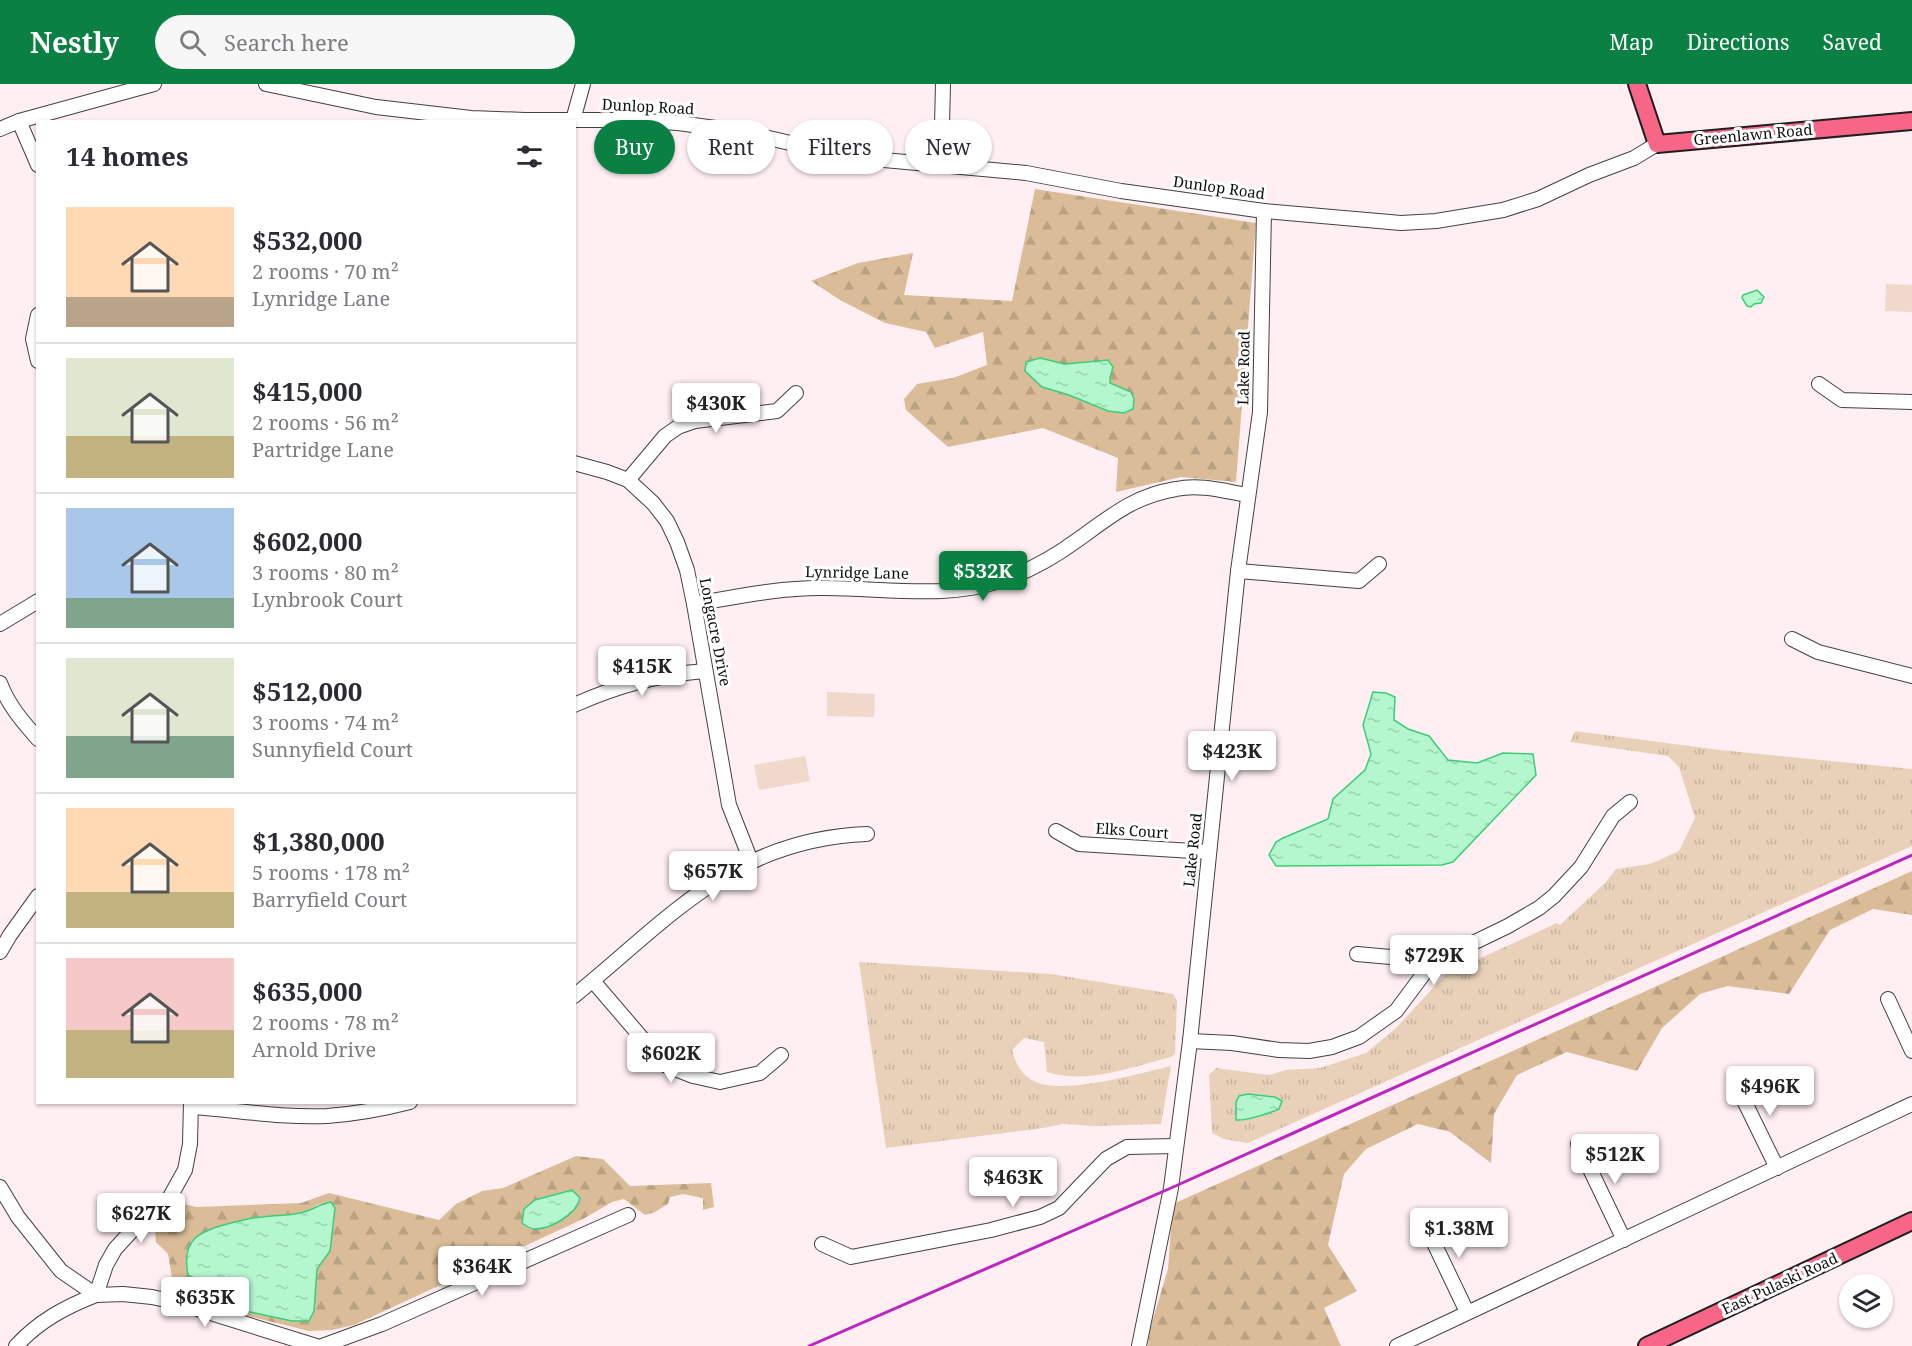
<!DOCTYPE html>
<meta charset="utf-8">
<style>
body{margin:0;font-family:"Noto Serif",serif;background:#f7f7f7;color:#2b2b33;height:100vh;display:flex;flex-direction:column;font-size:22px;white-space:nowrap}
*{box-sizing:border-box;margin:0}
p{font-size:20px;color:#7c7c81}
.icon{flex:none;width:33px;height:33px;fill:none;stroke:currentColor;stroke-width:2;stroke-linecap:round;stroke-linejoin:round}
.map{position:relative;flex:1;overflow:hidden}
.side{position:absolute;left:36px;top:36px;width:540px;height:984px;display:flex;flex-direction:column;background:#fff;border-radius:0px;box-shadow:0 2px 4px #0004}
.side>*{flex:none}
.guide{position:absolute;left:594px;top:36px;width:570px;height:54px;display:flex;gap:12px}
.fabs{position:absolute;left:1839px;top:1190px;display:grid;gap:12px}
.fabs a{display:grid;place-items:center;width:54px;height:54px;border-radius:50%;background:#fff;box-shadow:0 2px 4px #0004;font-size:30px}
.price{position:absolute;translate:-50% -51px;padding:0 14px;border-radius:6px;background:#fff;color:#222;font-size:20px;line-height:39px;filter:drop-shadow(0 2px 3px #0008)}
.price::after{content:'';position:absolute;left:50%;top:36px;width:18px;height:14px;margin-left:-9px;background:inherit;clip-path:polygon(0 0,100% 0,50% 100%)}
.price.selected{background:#0b8043;color:#fff}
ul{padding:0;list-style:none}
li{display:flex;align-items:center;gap:18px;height:150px;padding:0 30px}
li+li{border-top:2px solid #e1e1e2}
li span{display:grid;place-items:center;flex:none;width:168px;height:120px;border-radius:0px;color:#555}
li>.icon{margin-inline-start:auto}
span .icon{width:72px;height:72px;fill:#fffc;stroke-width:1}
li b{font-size:26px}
h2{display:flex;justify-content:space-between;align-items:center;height:72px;padding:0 30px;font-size:26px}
.chip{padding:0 21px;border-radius:27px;background:#fff;box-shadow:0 2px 4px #0004;font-size:21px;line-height:54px}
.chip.selected{background:#0b8043;color:#fff}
header{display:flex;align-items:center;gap:36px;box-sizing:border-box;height:84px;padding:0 30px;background:#0b8043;color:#fff}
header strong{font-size:28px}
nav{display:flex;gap:33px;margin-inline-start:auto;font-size:21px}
.search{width:420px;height:54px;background:#f7f7f7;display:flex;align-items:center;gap:15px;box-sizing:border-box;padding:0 21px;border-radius:33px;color:#7c7c81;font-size:22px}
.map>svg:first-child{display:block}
</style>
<header>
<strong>Nestly</strong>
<div class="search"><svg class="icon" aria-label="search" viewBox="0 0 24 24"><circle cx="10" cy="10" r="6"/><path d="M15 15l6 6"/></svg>Search here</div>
<nav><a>Map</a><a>Directions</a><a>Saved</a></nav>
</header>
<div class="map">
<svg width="1912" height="1262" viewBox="0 0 1912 1262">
<defs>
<pattern id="grass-tufts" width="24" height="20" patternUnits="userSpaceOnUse" patternTransform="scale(1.5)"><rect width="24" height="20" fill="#e9d1b9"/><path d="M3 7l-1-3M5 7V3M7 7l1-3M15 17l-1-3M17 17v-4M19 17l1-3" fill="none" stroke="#c7b29e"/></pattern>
<pattern id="forest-firs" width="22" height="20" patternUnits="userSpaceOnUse" patternTransform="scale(1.5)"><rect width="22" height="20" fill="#dabd98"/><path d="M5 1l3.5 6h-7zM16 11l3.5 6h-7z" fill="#baa182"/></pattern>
<pattern id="water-ripples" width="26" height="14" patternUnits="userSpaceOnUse" patternTransform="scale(1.5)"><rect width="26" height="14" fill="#b4f6ce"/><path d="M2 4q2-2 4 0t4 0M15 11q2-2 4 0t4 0" fill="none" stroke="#9ad2b0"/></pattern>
</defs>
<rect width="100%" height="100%" fill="#ffeff2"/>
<g fill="url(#grass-tufts)">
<path d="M1575 647 1720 666 1912 685V762L1248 1059 1224 1055 1212 1049 1209 991 1216 984 1269 991 1286 986 1320 984 1366 969 1396 944 1446 890 1557 839 1560 841 1605 799 1616 785 1650 780 1679 767 1695 734 1679 683 1668 672 1570 658Z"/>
<path d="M859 878 1051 890 1173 910 1177 917 1175 970 1171 973C1131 983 1087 1001 1047 988L1044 958 1024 954 1012 966C1016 981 1022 992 1036 998 1064 1011 1141 989 1171 982L1161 1040 1094 1042 1063 1040 1043 1044 886 1064Z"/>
</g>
<g fill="url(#forest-firs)" fill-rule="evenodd">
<path d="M1035 105 1256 139 1236 398 1181 393 1116 408 1118 374 1043 344 948 363 906 326 904 315 917 300 953 294 987 281 983 248 935 264 926 248 885 239 840 216 811 197 858 179 913 169 904 211 1012 217ZM1040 274 1065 280 1113 283 1110 294 1108 327 1069 311 1042 303Z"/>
<path d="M1912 787V831L1873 825 1830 846 1789 910 1727 902 1700 910 1662 944 1637 987 1567 968 1517 991 1494 1030 1491 1079 1450 1048 1418 1040 1366 1065 1344 1090 1328 1161 1357 1207 1324 1224 1341 1262H1148L1150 1245 1168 1185 1173 1120Z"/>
<path d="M576 1072 603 1075 630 1102 711 1099 714 1123 703 1126V1114L683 1110 670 1113 668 1120 655 1128 645 1131 624 1115 612 1118 583 1135 354 1241 332 1246 309 1247 232 1228 225 1218 192 1213 173 1199 168 1170 156 1158 154 1136 173 1118 197 1123 301 1119 329 1109 439 1136 456 1120 482 1107 503 1104ZM319 1120 332 1152 330 1167 317 1185 314 1227 234 1214 221 1204 203 1200 285 1132 303 1129Z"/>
</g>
<g fill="#f0d8ca">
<path d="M1886 200 1912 201V228L1885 227Z"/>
<path d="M827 608 875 610 874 633 827 632Z"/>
<path d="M805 672 810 697 759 706 754 681Z"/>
</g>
<g fill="url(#water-ripples)" stroke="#3bcd78" stroke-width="1.5">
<path d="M1757 206 1764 213 1761 219 1754 220 1751 223 1747 222 1742 214 1743 211Z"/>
<path d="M1040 274 1065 280 1108 276 1113 283 1110 294V299L1131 308 1134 315 1133 325 1124 329 1108 327 1069 311 1042 303 1025 287 1026 278Z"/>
<path d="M1373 608 1386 609 1395 613 1394 636 1408 645 1429 652 1448 676 1477 679 1503 669 1533 670 1536 691 1453 778 1442 781 1276 782 1269 771 1276 758 1283 754 1328 735 1333 715 1365 686 1371 670 1363 641Z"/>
<path d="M1248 1010 1275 1013 1282 1017 1279 1025C1270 1029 1246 1037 1236 1036V1018L1239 1012Z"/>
<path d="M572 1106 580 1114C577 1130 551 1145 535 1145 530 1145 526 1142 522 1139L524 1125 535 1116Z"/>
<path d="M331 1118 335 1124 330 1167 317 1185 314 1227 309 1237H292L241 1226C227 1200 211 1204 188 1191 181 1155 199 1147 231 1139 241 1137 252 1133 263 1133 275 1131 288 1132 300 1129 311 1127 319 1120 331 1118Z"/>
</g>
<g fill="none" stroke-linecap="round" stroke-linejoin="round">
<g stroke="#414141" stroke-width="16">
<g id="minor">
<path d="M266 0 376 23 471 34 525 36H628L678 39 738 47 851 73 1026 89 1121 107 1264 127 1401 139 1436 137 1503 126 1538 115 1589 91 1634 74 1657 60"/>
<path d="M573 36 583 0"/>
<path d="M19 37 38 81"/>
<path d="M0 45 19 37 154 0"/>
<path d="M941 82 943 0"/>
<path d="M38 231 33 255 38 277"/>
<path d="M1819 300 1842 316 1912 318"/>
<path d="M574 379 607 388 628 396 653 419 667 437 677 458 687 486 694 520 729 721 751 777"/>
<path d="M628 396 665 352 678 343 695 337 777 327 796 309"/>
<path d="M1238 487 1359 497 1379 480"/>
<path d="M694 520C736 513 777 504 820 504 879 503 942 516 1000 497 1027 488 1054 473 1076 457 1110 433 1133 412 1176 405 1200 400 1224 407 1247 411"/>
<path d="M0 540 38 517"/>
<path d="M1792 555 1818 568 1912 592"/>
<path d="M0 599C8 621 23 638 38 655"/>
<path d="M574 621C619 601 657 591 705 587"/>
<path d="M1056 747 1079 760 1209 768"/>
<path d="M0 868 10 851 38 812"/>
<path d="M1357 870 1413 875 1421 877 1428 884"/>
<path d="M593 897 665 981 693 992 720 998 760 989 781 971"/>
<path d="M574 912C670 834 734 755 867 750"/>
<path d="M1888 915 1912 967"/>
<path d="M1190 957 1232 959 1279 966 1309 967 1332 963 1359 953 1396 927 1428 884 1444 873 1508 842 1539 824 1554 812 1581 783 1613 732 1630 718"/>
<path d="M1734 996 1777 1084"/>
<path d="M192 1023C236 1026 282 1034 327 1032 355 1030 383 1025 410 1018"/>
<path d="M1578 1060 1624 1156"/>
<path d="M0 1103 18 1133 61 1187 96 1211 123 1210 152 1213 179 1219 316 1262"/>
<path d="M1423 1136 1467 1228"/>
<path d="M822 1160 851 1173 991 1146 1040 1133 1059 1124 1106 1075 1127 1063 1176 1062"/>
<path d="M16 1262C39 1237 65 1223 96 1211L106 1181 115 1165 138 1140 170 1113 185 1086 190 1060 191 1018"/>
<path d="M322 1262 382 1240 628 1131"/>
<path d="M1139 1262 1171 1104 1190 957 1238 487 1260 328 1264 127"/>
<path d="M1397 1262 1912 1020"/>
</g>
</g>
<g stroke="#1f1f1f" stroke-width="20">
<g id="major">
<path d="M1637 0 1657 60 1912 37"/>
<path d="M1647 1262 1912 1137"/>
</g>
</g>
<use href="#minor" stroke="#fff" stroke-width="14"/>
<use href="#major" stroke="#f86687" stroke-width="16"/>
<path stroke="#ba26be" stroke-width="3" d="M809 1262 1171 1104 1912 771"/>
</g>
<g text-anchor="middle" stroke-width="6" stroke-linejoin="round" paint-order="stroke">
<g font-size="15" fill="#0e0e0e" stroke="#fff">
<text transform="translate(648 23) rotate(3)" y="5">Dunlop Road</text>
<text transform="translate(1753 51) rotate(-5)" y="5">Greenlawn Road</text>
<text transform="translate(1219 104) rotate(8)" y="5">Dunlop Road</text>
<text transform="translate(1244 284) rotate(-89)" y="5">Lake Road</text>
<text transform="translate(857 489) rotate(1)" y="5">Lynridge Lane</text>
<text transform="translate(715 548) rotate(79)" y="5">Longacre Drive</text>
<text transform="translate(1132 747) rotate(4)" y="5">Elks Court</text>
<text transform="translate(1193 766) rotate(-84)" y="5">Lake Road</text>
<text transform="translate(1780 1200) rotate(-25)" y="5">East Pulaski Road</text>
</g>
</g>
</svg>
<div class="fabs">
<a><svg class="icon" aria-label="layers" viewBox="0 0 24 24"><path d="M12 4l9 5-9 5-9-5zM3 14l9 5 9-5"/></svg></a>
</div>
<b class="price" style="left:716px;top:350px">$430K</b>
<b class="price selected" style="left:983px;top:518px">$532K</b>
<b class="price" style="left:642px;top:613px">$415K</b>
<b class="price" style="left:1232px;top:698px">$423K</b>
<b class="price" style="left:713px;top:818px">$657K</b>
<b class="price" style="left:1434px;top:902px">$729K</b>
<b class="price" style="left:671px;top:1000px">$602K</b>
<b class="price" style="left:1770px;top:1033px">$496K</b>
<b class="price" style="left:1615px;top:1101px">$512K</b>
<b class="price" style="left:1013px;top:1124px">$463K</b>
<b class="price" style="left:141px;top:1160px">$627K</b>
<b class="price" style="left:1459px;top:1175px">$1.38M</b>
<b class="price" style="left:482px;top:1213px">$364K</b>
<b class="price" style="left:205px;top:1244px">$635K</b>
<div class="guide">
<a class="chip selected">Buy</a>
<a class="chip">Rent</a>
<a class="chip">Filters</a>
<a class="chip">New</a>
</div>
<section class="side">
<h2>14 homes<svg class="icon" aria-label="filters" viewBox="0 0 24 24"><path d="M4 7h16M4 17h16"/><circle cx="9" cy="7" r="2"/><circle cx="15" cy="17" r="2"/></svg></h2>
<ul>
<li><span style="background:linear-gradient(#ffd9b3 75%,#b9a48a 0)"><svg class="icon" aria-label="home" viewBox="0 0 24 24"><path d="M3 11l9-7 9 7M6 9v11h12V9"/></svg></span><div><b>$532,000</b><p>2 rooms · 70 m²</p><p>Lynridge Lane</p></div></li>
<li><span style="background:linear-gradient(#dfe7d0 65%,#c2b280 0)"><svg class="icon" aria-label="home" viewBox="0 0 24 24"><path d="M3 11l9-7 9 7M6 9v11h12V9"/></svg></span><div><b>$415,000</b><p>2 rooms · 56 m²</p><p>Partridge Lane</p></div></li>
<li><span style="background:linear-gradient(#a9c7e8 75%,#7fa58c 0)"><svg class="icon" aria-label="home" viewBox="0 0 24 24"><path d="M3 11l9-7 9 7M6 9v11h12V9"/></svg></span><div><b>$602,000</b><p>3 rooms · 80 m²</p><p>Lynbrook Court</p></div></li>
<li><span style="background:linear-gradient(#dfe7d0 65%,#7fa58c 0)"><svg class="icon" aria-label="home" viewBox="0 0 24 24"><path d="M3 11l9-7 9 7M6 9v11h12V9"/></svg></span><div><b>$512,000</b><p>3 rooms · 74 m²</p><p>Sunnyfield Court</p></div></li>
<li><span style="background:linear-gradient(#ffd9b3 70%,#c2b280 0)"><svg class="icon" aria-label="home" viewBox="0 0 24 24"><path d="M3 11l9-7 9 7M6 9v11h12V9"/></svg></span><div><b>$1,380,000</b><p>5 rooms · 178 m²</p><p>Barryfield Court</p></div></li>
<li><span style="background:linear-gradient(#f6c9c9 60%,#c2b280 0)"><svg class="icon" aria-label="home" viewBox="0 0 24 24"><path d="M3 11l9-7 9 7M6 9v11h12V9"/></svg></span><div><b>$635,000</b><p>2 rooms · 78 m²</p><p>Arnold Drive</p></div></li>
</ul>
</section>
</div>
